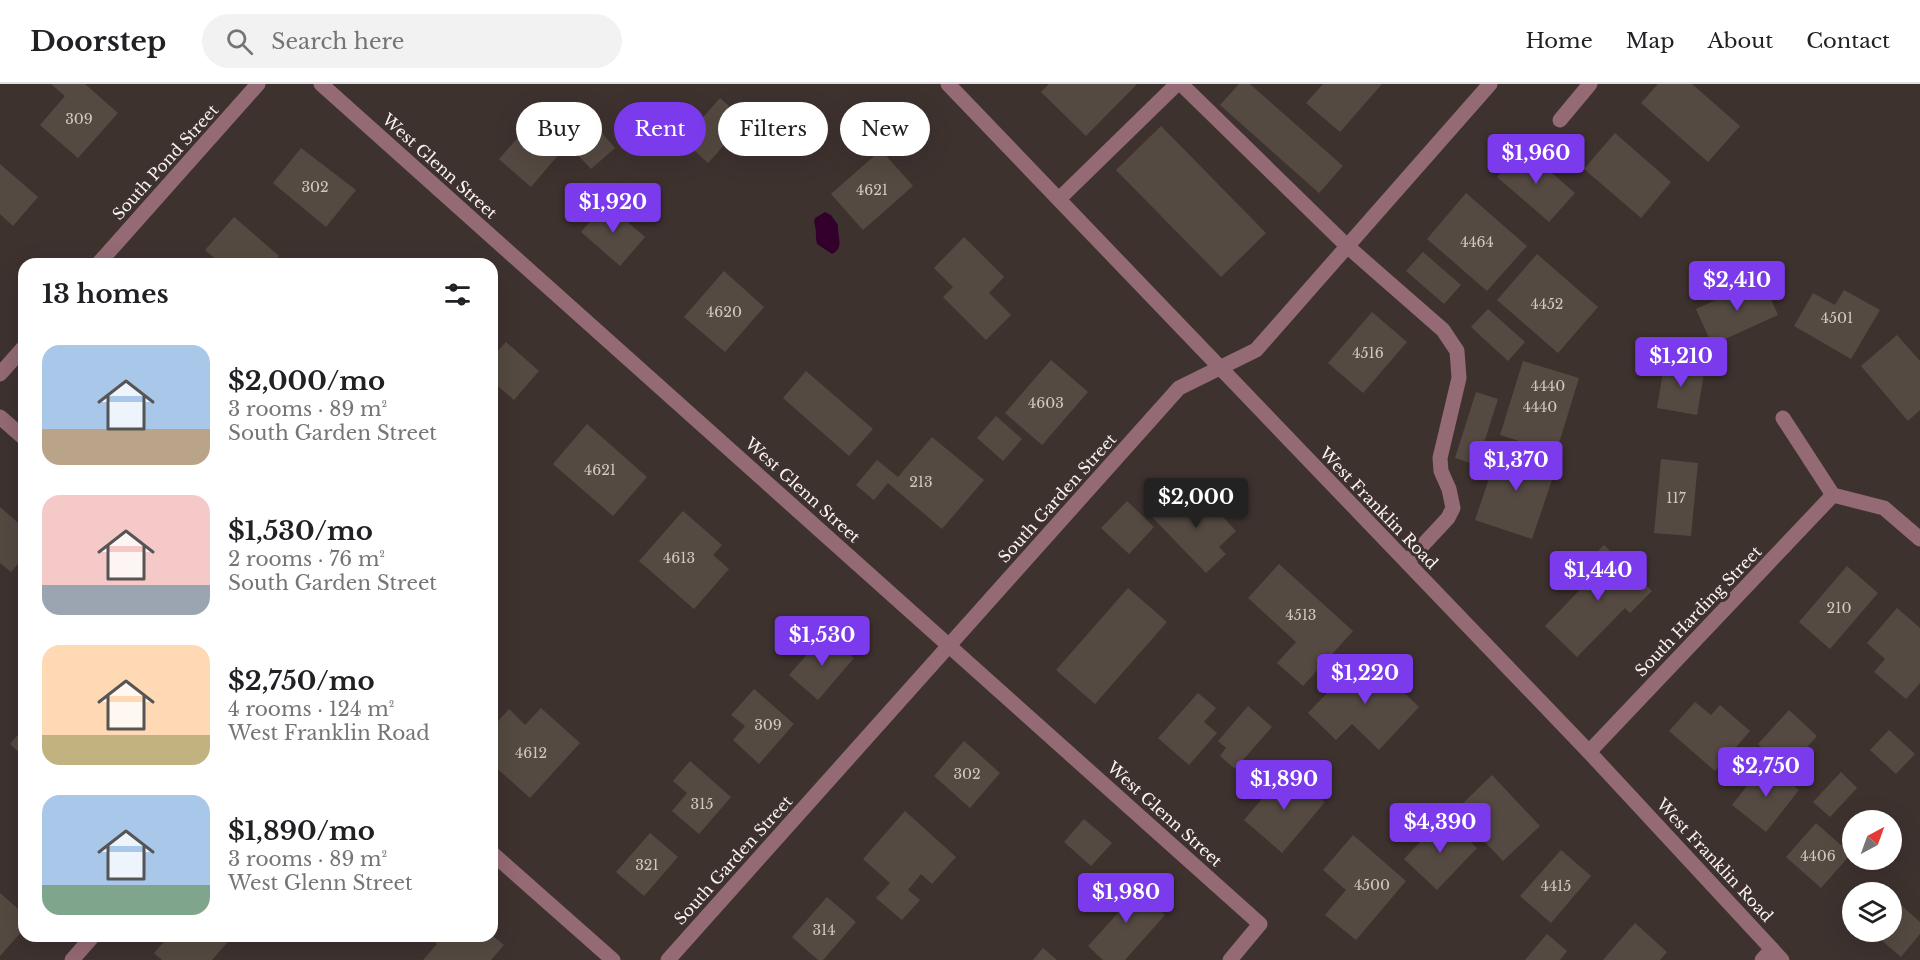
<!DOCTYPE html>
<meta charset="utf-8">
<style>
body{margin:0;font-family:"Libre Baskerville",serif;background:#f2f2f2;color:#202124;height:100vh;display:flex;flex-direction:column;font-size:22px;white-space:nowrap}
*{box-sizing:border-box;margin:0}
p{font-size:20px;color:#757577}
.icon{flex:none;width:33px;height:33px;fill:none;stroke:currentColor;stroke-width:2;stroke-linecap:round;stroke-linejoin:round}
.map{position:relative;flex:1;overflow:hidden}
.drawer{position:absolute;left:18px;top:174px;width:480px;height:684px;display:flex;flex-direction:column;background:#fff;border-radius:18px;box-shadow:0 6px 24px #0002}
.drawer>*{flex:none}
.hud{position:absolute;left:516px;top:18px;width:570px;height:54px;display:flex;gap:12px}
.needle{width:39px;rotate:41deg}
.tools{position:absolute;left:1842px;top:726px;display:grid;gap:12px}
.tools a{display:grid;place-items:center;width:60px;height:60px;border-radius:50%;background:#fff;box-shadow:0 6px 24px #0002;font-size:30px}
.price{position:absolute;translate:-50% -51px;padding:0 14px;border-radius:6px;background:#7c3aed;color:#fff;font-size:20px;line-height:39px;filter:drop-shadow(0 2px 3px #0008)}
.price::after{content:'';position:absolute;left:50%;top:36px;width:18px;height:14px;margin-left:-9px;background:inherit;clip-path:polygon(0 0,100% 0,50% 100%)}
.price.active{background:#222;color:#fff}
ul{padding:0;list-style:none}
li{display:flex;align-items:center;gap:18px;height:150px;padding:0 24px}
li span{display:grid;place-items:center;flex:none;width:168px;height:120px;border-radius:18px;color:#555}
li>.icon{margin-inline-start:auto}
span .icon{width:72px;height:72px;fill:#fffc;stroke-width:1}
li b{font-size:26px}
h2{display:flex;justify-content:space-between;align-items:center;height:72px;padding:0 24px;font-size:26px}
.pill{padding:0 21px;border-radius:27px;background:#fff;box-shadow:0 6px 24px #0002;font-size:21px;line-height:54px}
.pill.active{background:#7c3aed;color:#fff}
header{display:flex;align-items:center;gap:36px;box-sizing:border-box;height:84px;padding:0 30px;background:#fff;border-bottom:2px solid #e0e0e0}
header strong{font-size:28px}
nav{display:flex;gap:33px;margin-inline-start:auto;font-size:21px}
.search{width:420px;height:54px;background:#f2f2f2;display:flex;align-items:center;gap:15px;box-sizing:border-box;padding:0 21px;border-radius:33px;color:#757577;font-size:22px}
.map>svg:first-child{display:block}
</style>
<header>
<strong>Doorstep</strong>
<div class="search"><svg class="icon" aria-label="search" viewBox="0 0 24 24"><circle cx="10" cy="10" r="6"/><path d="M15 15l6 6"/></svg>Search here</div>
<nav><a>Home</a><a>Map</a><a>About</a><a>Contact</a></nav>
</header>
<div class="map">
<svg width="1920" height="876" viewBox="0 0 1920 876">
<rect width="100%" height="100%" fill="#3e322f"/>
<path fill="#33002b" d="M825 128 831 131 838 141C837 152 845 164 832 170L817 160C815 152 817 146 814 138L815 134Z"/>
<g fill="#544a42">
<path d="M51 0H85L118 29 78 74 40 41 65 12Z"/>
<path d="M1049 0H1137L1086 52 1041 8Z"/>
<path d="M1239 0H1250L1343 82 1319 109 1220 21Z"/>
<path d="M1323 0H1382L1340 48 1306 19Z"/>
<path d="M1658 0H1692L1740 42 1708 78 1641 19Z"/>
<path d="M720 14 746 37 708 79 683 56Z"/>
<path d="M528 42 560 69 531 103 499 75Z"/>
<path d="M596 42 615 64 591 85 571 64Z"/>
<path d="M1161 42 1266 149 1221 193 1116 86Z"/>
<path d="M1615 49 1671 98 1641 134 1584 85Z"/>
<path d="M301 64 356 106 326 143 273 99Z"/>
<path d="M1523 64 1575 109 1549 138 1497 93Z"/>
<path d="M881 66 913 102 863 146 831 110Z"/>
<path d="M0 80 38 113 13 142 0 130Z"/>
<path d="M1466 109 1527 162 1487 207 1427 155Z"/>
<path d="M606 119 645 153 620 182 581 148Z"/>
<path d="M234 133 279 172 272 180H221L205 166Z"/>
<path d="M964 153 1004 193 989 209 1011 231 986 256 943 213 953 203 934 184Z"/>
<path d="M1423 168 1461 201 1444 220 1406 187Z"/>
<path d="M1537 170 1598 223 1558 269 1497 216Z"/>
<path d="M724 187 764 223 725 268 684 233Z"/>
<path d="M1762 195 1778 231 1712 261 1696 225Z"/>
<path d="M1844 206 1880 226 1851 275 1794 242 1813 209 1835 221Z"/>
<path d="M1488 225 1525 258 1508 277 1471 243Z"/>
<path d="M1372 228 1407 258 1363 309 1328 279Z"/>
<path d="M1897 251 1920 277V326L1908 337 1861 282Z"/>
<path d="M506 258 539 287 514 316 492 297V273Z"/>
<path d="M1051 276 1088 308 1042 361 1005 329Z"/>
<path d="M1665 276 1705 284 1697 331 1657 324Z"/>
<path d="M1523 277 1579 294 1556 369 1500 351Z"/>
<path d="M806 287 873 345 849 372 783 314Z"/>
<path d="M1476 308 1498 315 1477 381 1455 374Z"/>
<path d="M996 332 1022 355 1003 377 977 354Z"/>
<path d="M587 340 647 393 613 432 553 380Z"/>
<path d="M932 353 984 396 942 445 888 399 874 416 856 401 877 376 898 393Z"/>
<path d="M1500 362 1557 381 1532 455 1475 436Z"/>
<path d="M1661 375 1698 379 1691 452 1654 449Z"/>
<path d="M1181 405 1198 422 1206 415 1236 447 1219 463 1226 470 1206 489 1152 433Z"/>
<path d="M1127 417 1154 443 1129 470 1101 444Z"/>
<path d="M0 423 24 444V473L11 488 0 479Z"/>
<path d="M683 427 722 461 713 471 729 485 694 525 639 477Z"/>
<path d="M1604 461 1652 507 1630 529 1625 524 1577 573 1545 542 1592 493 1582 483Z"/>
<path d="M1279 480 1353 547 1303 602 1277 579 1296 558 1248 514Z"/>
<path d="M1847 482 1878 509 1830 565 1799 538Z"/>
<path d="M1128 504 1167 538 1095 620 1056 586Z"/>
<path d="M1897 524 1920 544V599L1906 615 1874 588 1885 575 1867 559Z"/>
<path d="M826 549 854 574 818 616 789 591Z"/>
<path d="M1364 570 1419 623 1379 666 1352 640 1336 656 1308 629Z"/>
<path d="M754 605 794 640 759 680 733 656 745 642 731 631Z"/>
<path d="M1198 609 1216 624 1204 638 1217 649 1189 681 1158 654Z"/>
<path d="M1695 618 1711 631 1720 621 1750 647 1715 687 1669 647Z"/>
<path d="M1248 622 1272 643 1235 685 1220 672 1226 664 1218 657Z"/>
<path d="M541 624 580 659 530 714 492 680V644L509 625 525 641Z"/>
<path d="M1789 626 1817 652 1786 686 1758 660Z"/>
<path d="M24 644V673L10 660Z"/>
<path d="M1889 646 1915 670 1896 690 1870 666Z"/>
<path d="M964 657 1000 689 970 724 934 692Z"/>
<path d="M690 677 731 713 699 750 672 727 687 709 673 697Z"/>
<path d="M1765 679 1799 706 1766 748 1732 721Z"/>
<path d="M1287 685 1325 718 1282 769 1244 736Z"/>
<path d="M1841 688 1857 704 1830 733 1813 718Z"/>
<path d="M1492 691 1540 742 1503 777 1467 739 1471 735 1459 723Z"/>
<path d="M905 727 956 773 932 800 921 790 908 806 920 816 902 836 876 814 890 799 863 775Z"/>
<path d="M1444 733 1477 764 1437 806 1404 775Z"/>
<path d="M1084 735 1112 759 1091 782 1064 758Z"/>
<path d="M1816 739 1851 770 1821 804 1786 773Z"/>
<path d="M650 749 678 773 644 812 616 788Z"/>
<path d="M1353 751 1406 797 1356 856 1325 831 1346 806 1323 786Z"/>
<path d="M1561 766 1591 792 1551 839 1520 812Z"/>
<path d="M1126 796 1165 831 1125 876H1103L1088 862 1118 829 1106 818Z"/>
<path d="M0 809 24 830V845L0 872Z"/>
<path d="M827 813 856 838 823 876H818L792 853Z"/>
<path d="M1892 813 1920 838V850L1901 873 1872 848H1892Z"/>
<path d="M1635 839 1667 868 1660 876H1603Z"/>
<path d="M1547 850 1567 867 1560 876H1525Z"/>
<path d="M169 852H233L212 876H162L154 869Z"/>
<path d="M428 852H493L504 861 491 876H423L437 860Z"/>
<path d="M1043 864 1057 876H1033Z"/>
</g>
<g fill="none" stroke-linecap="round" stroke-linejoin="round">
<g stroke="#946a74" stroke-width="15">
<path d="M321 0 1260 840 1230 876"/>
<path d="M948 0 1589 668 1782 876"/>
<path d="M1181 0 1347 162 1443 246 1457 267 1459 294 1440 374 1441 387 1449 405 1453 424 1448 434 1407 478"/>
<path d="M1560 36 1590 0"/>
<path d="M1059 115 1177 0"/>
<path d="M98 180 258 0"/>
<path d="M0 290 24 263"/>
<path d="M0 333 24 354"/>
<path d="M1783 334 1833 411 1884 424 1920 455"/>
<path d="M1589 668 1833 411"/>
<path d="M492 769 613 876"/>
<path d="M72 876 93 852"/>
<path d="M668 876 1179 304 1256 266 1490 0"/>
<path d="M1762 876 1772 865"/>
</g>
</g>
<g text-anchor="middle" stroke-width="6" stroke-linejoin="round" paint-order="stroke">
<g font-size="14" fill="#d0c8c4">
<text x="79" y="40">309</text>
<text x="315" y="108">302</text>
<text x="872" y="111">4621</text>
<text x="1477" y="163">4464</text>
<text x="1547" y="225">4452</text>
<text x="724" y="233">4620</text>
<text x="1837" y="239">4501</text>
<text x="1368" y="274">4516</text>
<text x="1548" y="307">4440</text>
<text x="1046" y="324">4603</text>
<text x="1540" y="328">4440</text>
<text x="600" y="391">4621</text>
<text x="921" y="403">213</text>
<text x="1676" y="419">117</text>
<text x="679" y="479">4613</text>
<text x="1839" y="529">210</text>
<text x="1301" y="536">4513</text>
<text x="768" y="646">309</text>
<text x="531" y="674">4612</text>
<text x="967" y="695">302</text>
<text x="702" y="725">315</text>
<text x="1818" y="777">4406</text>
<text x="647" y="786">321</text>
<text x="1372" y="806">4500</text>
<text x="1556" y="807">4415</text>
<text x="824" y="851">314</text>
</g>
<g font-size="16" fill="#faf2f0" stroke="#3e322f">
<text transform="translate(165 78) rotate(-48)" y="6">South Pond Street</text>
<text transform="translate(440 82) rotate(42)" y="6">West Glenn Street</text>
<text transform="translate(803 406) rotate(42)" y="6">West Glenn Street</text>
<text transform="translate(1057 414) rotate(-48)" y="6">South Garden Street</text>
<text transform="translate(1379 424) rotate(46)" y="6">West Franklin Road</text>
<text transform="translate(1698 527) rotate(-46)" y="6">South Harding Street</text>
<text transform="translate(1165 730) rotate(42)" y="6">West Glenn Street</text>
<text transform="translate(733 776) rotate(-48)" y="6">South Garden Street</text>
<text transform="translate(1715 776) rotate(47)" y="6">West Franklin Road</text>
</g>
</g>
</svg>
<div class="tools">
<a><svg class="needle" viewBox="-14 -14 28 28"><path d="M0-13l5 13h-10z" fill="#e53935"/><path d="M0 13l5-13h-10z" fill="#757577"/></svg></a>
<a><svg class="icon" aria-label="layers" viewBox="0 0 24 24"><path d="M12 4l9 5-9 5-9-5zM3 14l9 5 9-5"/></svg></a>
</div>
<b class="price" style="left:1536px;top:101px">$1,960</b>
<b class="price" style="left:613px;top:150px">$1,920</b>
<b class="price" style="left:1737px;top:228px">$2,410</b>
<b class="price" style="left:1681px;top:304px">$1,210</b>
<b class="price" style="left:1516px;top:408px">$1,370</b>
<b class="price active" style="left:1196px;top:445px">$2,000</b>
<b class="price" style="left:1598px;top:518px">$1,440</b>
<b class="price" style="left:822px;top:583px">$1,530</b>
<b class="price" style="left:1365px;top:621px">$1,220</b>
<b class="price" style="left:1766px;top:714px">$2,750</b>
<b class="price" style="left:1284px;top:727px">$1,890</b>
<b class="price" style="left:1440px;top:770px">$4,390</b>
<b class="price" style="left:1126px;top:840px">$1,980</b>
<div class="hud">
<a class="pill">Buy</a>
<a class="pill active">Rent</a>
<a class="pill">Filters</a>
<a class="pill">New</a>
</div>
<section class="drawer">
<h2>13 homes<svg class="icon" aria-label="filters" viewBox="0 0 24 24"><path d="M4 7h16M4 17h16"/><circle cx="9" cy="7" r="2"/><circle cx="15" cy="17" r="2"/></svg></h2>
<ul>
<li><span style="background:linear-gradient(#a9c7e8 70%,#b9a48a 0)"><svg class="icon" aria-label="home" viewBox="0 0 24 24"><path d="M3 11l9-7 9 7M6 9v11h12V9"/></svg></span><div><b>$2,000/mo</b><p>3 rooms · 89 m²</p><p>South Garden Street</p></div></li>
<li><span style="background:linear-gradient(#f6c9c9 75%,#9aa5b1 0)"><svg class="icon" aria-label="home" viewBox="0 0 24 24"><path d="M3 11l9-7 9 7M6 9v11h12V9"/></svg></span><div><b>$1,530/mo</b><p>2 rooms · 76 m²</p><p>South Garden Street</p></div></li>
<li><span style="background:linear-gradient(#ffd9b3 75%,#c2b280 0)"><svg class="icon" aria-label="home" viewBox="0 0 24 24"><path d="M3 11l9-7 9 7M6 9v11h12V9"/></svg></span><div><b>$2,750/mo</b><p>4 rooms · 124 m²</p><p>West Franklin Road</p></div></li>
<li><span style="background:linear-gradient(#a9c7e8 75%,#7fa58c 0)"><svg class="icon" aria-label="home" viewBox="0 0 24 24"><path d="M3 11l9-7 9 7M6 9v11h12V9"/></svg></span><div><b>$1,890/mo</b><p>3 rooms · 89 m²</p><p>West Glenn Street</p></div></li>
</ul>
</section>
</div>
